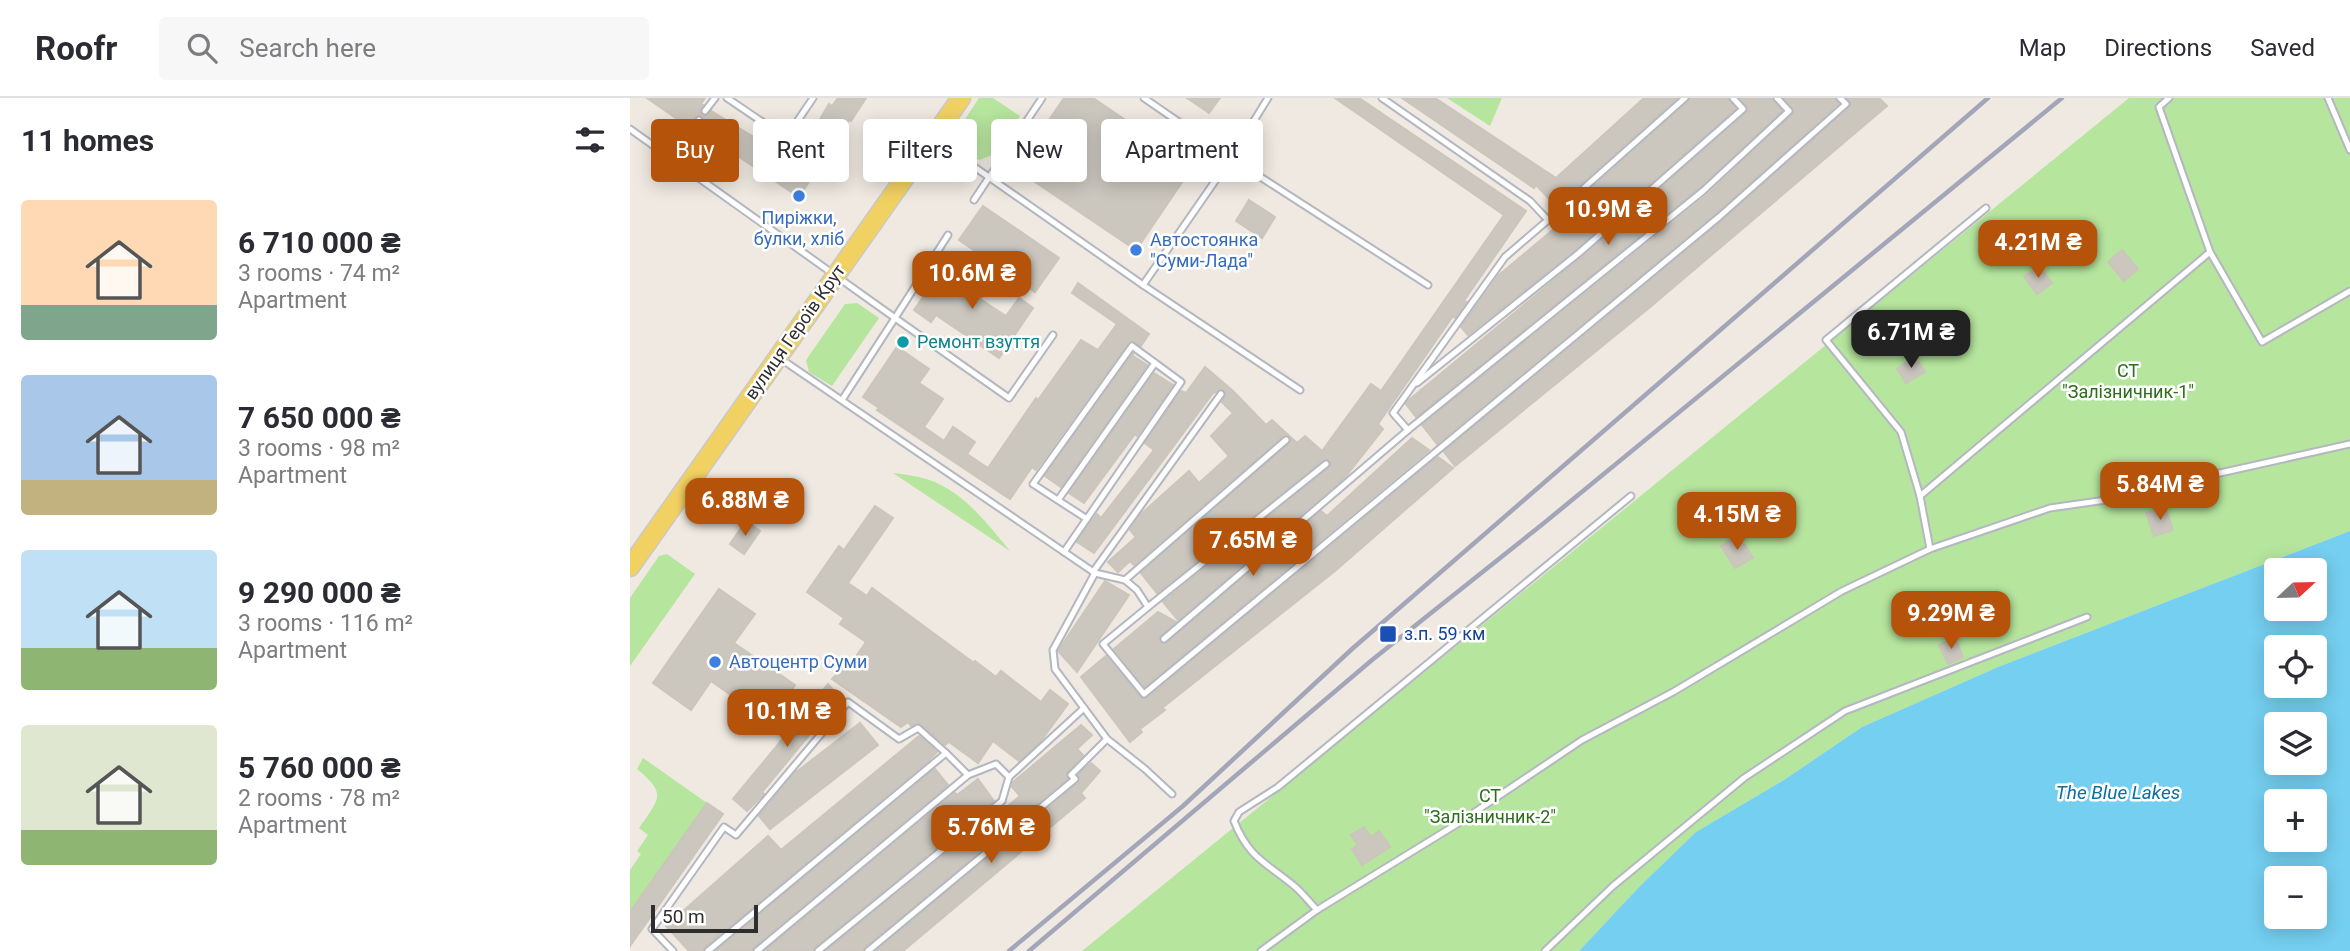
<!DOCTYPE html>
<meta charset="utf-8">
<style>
body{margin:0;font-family:Roboto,sans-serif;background:#f7f7f7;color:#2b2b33;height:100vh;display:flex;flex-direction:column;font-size:26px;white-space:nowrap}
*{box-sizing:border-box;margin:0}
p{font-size:23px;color:#7c7c81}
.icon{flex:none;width:38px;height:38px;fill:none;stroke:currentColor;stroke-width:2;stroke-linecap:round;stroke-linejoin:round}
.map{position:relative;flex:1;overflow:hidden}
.side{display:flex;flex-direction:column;background:#fff;width:630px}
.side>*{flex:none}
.hud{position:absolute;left:21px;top:21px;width:665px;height:63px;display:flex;gap:14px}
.needle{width:46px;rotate:68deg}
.controls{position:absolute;left:1634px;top:460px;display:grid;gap:14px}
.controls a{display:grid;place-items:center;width:63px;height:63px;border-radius:7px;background:#fff;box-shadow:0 4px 18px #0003;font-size:35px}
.scale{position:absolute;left:21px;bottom:18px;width:107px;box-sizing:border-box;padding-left:7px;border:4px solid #2e2e2e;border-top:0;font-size:19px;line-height:24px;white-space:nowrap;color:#2e2e2e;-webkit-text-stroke:5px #fff;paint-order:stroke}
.price{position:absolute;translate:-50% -60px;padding:0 16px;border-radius:14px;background:#b45309;color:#fff;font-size:23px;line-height:46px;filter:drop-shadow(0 2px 4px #0008)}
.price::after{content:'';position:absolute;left:50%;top:42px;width:21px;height:16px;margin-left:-10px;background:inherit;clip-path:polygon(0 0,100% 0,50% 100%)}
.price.active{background:#222;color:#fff}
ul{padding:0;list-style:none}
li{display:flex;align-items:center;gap:21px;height:175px;padding:0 21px}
li span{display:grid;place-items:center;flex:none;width:196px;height:140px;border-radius:7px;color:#555}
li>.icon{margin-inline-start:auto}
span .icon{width:84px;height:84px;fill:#fffc;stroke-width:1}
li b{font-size:30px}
h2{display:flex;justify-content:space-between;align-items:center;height:84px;padding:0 21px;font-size:30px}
.chip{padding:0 24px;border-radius:7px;background:#fff;box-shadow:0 4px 18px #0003;font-size:24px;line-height:63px}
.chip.active{background:#b45309;color:#fff}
header{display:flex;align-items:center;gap:42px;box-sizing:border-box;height:98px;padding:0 35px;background:#fff;border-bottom:2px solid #e1e1e2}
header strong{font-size:33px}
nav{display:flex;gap:38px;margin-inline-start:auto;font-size:24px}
.search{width:490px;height:63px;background:#f7f7f7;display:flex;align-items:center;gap:18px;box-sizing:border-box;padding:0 24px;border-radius:7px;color:#7c7c81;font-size:26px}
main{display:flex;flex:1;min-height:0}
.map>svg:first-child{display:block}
</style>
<header>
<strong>Roofr</strong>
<div class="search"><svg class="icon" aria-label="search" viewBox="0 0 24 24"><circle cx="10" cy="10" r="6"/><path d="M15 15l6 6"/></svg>Search here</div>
<nav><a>Map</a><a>Directions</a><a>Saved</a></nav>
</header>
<main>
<section class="side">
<h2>11 homes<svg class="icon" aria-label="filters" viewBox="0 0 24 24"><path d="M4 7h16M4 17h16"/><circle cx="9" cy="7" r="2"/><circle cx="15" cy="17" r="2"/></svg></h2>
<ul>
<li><span style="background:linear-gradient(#ffd9b3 75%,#7fa58c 0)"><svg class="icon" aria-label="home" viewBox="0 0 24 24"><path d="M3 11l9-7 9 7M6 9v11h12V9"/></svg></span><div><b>6 710 000 ₴</b><p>3 rooms · 74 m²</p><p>Apartment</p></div></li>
<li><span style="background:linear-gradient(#a9c7e8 75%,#c2b280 0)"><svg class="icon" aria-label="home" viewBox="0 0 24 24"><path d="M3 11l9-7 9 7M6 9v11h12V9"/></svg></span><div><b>7 650 000 ₴</b><p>3 rooms · 98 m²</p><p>Apartment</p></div></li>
<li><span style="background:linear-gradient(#bfe0f5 70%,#8fb573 0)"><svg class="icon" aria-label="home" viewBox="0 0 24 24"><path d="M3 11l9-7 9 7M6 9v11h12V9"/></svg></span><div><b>9 290 000 ₴</b><p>3 rooms · 116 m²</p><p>Apartment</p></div></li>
<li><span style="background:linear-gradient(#dfe7d0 75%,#8fb573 0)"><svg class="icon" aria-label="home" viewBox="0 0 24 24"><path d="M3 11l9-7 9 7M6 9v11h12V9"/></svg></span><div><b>5 760 000 ₴</b><p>2 rooms · 78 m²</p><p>Apartment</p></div></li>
</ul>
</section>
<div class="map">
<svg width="1720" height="853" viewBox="0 0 1720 853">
<rect width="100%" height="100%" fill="#efe9e1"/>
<g fill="#b6e59e">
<path d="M349 0H363L390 18 364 56 350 62 337 58 328 50 326 35Z"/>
<path d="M817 0H872L860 28Z"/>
<path d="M1499 0H1720V433L1368 569 1232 629 1154 682 1066 734 1009 789 949 853H452Z"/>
<path d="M227 205 249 220 202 288 179 274 176 262 215 206Z"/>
<path d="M263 375C279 377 296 379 311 387 339 401 361 430 380 453Z"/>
<path d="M37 456 65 476 0 568V500L29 458Z"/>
<path d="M13 660 77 705 0 813V772L11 756 7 753 18 737 9 730C29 700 38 697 7 671Z"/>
</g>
<path fill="#75cff0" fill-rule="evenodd" d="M1720 433V853H949L1009 789 1066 734 1154 682 1232 629 1368 569ZM1647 472H1685V511H1647ZM1647 550H1685V588H1647ZM1647 626H1685V665H1647ZM1647 704H1685V742H1647ZM1647 780H1685V819H1647Z"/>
<g fill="#cbc7bf" stroke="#cbc5ba" stroke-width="2">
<path d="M17 0H75L71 6 73 7 70 14 72 18H78L81 13 161 62 169 51 172 52 199 6 202 8 208 0H236L221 23 219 22 169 99 69 32 74 23 72 18H66L60 26 57 25 56 27Z"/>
<path d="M434 0H463L563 68 506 152 386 71Z"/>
<path d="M557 0H590L579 15Z"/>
<path d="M705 0H729L896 113 831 207 837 203 825 220 823 218 748 326 753 331 716 378 548 522 533 504 699 370 701 366 698 361 693 362 527 495 511 475 661 343 658 337 653 338 504 467 500 463 488 474 478 464 506 439 500 432 511 416 559 373 569 385 599 358 581 338 603 315 592 304 596 296 591 291 583 295 464 455 447 444 467 416 471 420 524 352 515 345 551 293 556 295 575 269 603 293 636 327 642 322 667 345 675 338 692 353 741 286 751 293 874 117Z"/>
<path d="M772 0H805L926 80 1014 0H1047L926 108 906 87 904 90Z"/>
<path d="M1060 0H1098L1106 11 946 151 838 237 831 229 869 177 937 120 933 116 1058 4Z"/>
<path d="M1110 0H1142L1152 13 1070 89 786 319 776 306 779 302 952 159 1116 15 1118 9Z"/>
<path d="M1154 0H1205L1208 6 1086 115 807 346 792 327 1077 97 1163 16V10Z"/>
<path d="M1217 0H1249L1257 8 1019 210 825 368 814 354 1092 123 1219 10 1221 5Z"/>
<path d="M619 102 645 119 632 140 606 123Z"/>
<path d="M353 108 429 160 405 194 329 142Z"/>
<path d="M1492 152 1508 171 1494 183 1478 164Z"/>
<path d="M317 165 356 192 350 201 376 218 389 200 403 210 369 260 306 217 301 224 284 212Z"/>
<path d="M1408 168 1422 185 1407 196 1394 179Z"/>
<path d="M448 185 519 236 511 248 503 243 498 245 406 372 402 369 380 401 247 312 249 310 233 299 267 249 299 271 289 285 313 301 294 329 314 343 323 329 345 344 337 356 358 370 406 300 408 302 451 242 468 252 487 226 442 195Z"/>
<path d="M503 255V258L517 267 431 389 415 378Z"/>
<path d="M1285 259 1295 274 1276 285 1267 271Z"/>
<path d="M524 275 543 287 507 338 505 336 454 405 439 395Z"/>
<path d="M782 340 799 352 515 589 484 551 528 514 546 524 529 539 531 545H537L691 413 697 418Z"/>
<path d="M808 359 823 370 705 473 532 610 535 612 510 631 512 634 500 644 451 579 476 558 510 599 517 600Z"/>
<path d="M245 408 263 420 218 485 237 498 242 490 344 565 345 563 366 579 371 573 411 604 420 592 438 606 410 644 389 663 363 643 348 665 319 644 315 647 291 626 281 628 278 624 271 629 202 581 212 570 216 573 236 544 210 526 214 520 177 494 209 448 214 452Z"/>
<path d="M1535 409 1543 432 1524 438 1516 415Z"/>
<path d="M116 423 130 433 114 456 100 446Z"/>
<path d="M1108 437 1123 460 1105 470 1091 448Z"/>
<path d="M475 483 499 497 447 574 428 553Z"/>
<path d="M89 491 125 516 104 545 165 587 139 624 81 583 61 612 23 585Z"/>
<path d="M1325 540 1333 559 1318 566 1309 547Z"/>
<path d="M198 586 210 600 132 694 134 696 117 713 103 701Z"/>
<path d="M230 625 248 647 140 731 129 718 165 675Z"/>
<path d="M451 627 462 637 447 651 453 657 437 674V681L235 849 233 853H196L371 711 372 713 390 698 382 689 383 684Z"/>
<path d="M289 638 307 654 298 663 75 849 73 853H59L36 828 138 738 151 752Z"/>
<path d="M461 665 470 673 451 695 455 700 273 853H246L448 685 450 681 448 677Z"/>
<path d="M305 671 318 687 124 849 122 853H86Z"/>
<path d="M348 681 364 703 185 849 183 853H135L325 695 327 697Z"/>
<path d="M77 705 93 716 0 848V814Z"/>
<path d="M734 729 741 739 749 733 760 749 732 767 722 751 728 747 721 737Z"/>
</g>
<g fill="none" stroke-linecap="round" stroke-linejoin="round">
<g stroke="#b4b7c1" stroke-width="9">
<g id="lane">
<path d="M97 0 156 40 183 0"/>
<path d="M514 0 601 60 798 187"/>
<path d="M638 0 601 60 513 187 670 292"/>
<path d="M752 0 900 103 918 122 875 159 763 315 778 332 1073 93 1159 13 1147 0"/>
<path d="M1539 0 1529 9 1580 154"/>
<path d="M1698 0 1720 52"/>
<path d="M75 13 85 0"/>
<path d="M0 31 265 220 212 302"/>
<path d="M306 42 513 187"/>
<path d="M45 60 69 22"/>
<path d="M344 102 412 0"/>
<path d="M918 122 1055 0"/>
<path d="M318 137 265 220 379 300 423 237"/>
<path d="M151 261 465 475 423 552 425 571 477 641 515 671 542 696"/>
<path d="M787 285 949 155 1113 11 1103 0"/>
<path d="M656 342 495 482 507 492 518 509 473 546 514 596 1089 119 1216 6 1210 0"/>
<path d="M1290 398 1580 154 1632 244 1720 193"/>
<path d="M428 402 525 265"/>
<path d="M1300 451 1290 398 1271 334 1196 242 1356 110"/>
<path d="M434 454 551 284 502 248 403 386 457 421"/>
<path d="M463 474 591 296"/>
<path d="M465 475 495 482"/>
<path d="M518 509 696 366"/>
<path d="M534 541 778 332"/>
<path d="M687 812C679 804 672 794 663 787 635 764 619 760 604 723L609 714 648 689 1001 398"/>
<path d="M43 853 22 831 94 729 106 737 218 604 269 641 288 630 316 655"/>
<path d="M78 853 316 655 338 677 366 666 379 679 454 610"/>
<path d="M127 853 338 677"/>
<path d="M188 853 372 703 379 679"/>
<path d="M238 853 445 681 441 677 477 641"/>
<path d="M631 853 687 812 827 726 952 642 1043 594 1212 493 1300 451 1420 410 1490 400 1572 379 1720 346"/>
<path d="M915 853 983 788 1114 680 1215 613 1457 519"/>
</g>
</g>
<g stroke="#c9c9c9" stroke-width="21">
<path id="primary" d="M0 469 331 0"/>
</g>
<use href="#lane" stroke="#fff" stroke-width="5"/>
<use href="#primary" stroke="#f2d163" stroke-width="18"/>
<g stroke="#a3a6b8" stroke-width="4.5">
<path d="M379 853 553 708 722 551 1358 0"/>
<path d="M399 853 742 562 914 425 1432 0"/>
</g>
</g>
<g fill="#3f7fe0" stroke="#fff" stroke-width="2.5">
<circle cx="169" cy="98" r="7"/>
<circle cx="506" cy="152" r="7"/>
<circle cx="85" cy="564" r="7"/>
</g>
<circle fill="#0f9aa8" stroke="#fff" stroke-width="2.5" cx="273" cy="244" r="7"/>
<rect fill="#1a4fb4" stroke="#fff" stroke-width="2.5" x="749" y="527" width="18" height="18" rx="3.5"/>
<g text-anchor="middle" stroke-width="5" stroke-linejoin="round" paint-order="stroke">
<g font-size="18" fill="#366cbe" stroke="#fff" text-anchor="start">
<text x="169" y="126" text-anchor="middle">Пиріжки,<tspan x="169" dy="21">булки, хліб</tspan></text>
<text x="520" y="148">Автостоянка<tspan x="520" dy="21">"Суми-Лада"</tspan></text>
<text x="99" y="570">Автоцентр Суми</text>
</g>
<g font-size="18" fill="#2e2e2e" stroke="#fff">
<text transform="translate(165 234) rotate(-55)" y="6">вулиця Героїв Крут</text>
</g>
<g font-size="18" fill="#0d838f" stroke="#fff" text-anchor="start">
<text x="287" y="250">Ремонт взуття</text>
</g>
<g font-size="18" fill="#2c6e1b" stroke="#fff">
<text x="1498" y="279">СТ<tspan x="1498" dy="21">"Залізничник-1"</tspan></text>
<text x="860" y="704">СТ<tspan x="860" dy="21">"Залізничник-2"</tspan></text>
</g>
<g font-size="18" fill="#164399" stroke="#fff" text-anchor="start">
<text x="774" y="542">з.п. 59 км</text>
</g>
<g font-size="19" font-style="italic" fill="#0d6fa3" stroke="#fff">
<text x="1488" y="701">The Blue Lakes</text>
</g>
</g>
</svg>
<div class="controls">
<a><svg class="needle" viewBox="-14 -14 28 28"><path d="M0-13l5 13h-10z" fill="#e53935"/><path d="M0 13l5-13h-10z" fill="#7c7c81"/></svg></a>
<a><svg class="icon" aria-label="locate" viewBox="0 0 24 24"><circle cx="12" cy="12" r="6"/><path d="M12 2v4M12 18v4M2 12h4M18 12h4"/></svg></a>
<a><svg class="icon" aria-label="layers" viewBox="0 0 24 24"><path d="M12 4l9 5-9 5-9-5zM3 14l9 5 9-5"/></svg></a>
<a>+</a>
<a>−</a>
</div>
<div class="scale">50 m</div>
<b class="price" style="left:978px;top:149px">10.9M ₴</b>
<b class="price" style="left:1408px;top:182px">4.21M ₴</b>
<b class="price" style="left:342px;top:213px">10.6M ₴</b>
<b class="price active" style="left:1281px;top:272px">6.71M ₴</b>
<b class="price" style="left:1530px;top:424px">5.84M ₴</b>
<b class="price" style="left:115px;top:440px">6.88M ₴</b>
<b class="price" style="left:1107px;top:454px">4.15M ₴</b>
<b class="price" style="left:623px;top:480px">7.65M ₴</b>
<b class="price" style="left:1321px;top:553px">9.29M ₴</b>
<b class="price" style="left:157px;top:651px">10.1M ₴</b>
<b class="price" style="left:361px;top:767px">5.76M ₴</b>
<div class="hud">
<a class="chip active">Buy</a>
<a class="chip">Rent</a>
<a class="chip">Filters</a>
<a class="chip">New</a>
<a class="chip">Apartment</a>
</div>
</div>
</main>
